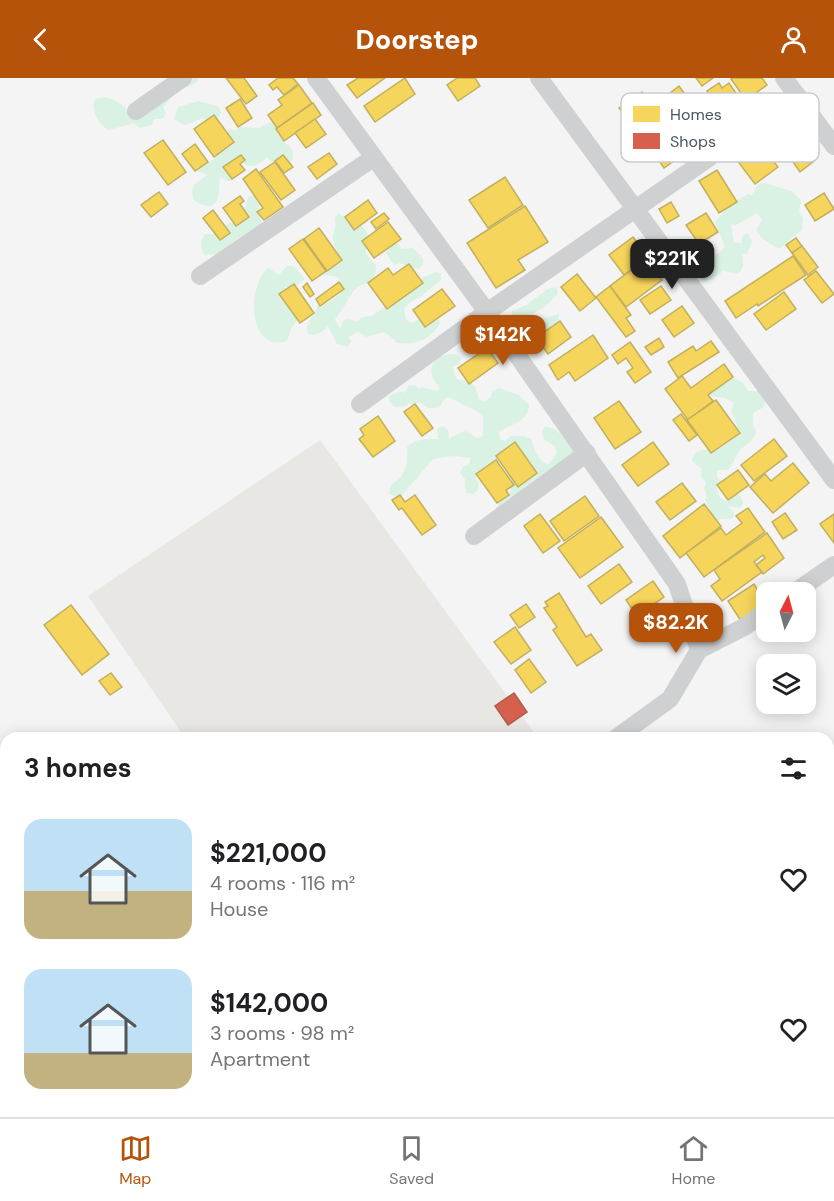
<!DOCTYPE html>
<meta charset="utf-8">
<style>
body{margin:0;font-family:"DM Sans",sans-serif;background:#f6f6f6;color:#202124;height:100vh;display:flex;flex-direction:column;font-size:22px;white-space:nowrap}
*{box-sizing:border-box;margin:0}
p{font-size:20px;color:#757577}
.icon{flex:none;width:33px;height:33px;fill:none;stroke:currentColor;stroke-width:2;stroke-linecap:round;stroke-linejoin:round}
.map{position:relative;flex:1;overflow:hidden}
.sheet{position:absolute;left:0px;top:654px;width:834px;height:386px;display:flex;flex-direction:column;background:#fff;border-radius:18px 18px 0 0;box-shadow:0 3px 15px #0003}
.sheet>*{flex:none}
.needle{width:39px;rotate:6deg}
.buttons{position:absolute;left:756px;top:504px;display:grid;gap:12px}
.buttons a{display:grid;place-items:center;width:60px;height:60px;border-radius:12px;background:#fff;box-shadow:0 3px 15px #0003;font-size:30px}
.price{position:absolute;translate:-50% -51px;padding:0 14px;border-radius:12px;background:#b45309;color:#fff;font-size:20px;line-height:39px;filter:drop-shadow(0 2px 3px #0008)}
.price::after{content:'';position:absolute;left:50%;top:36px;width:18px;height:14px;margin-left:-9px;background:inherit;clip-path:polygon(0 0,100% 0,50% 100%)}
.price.selected{background:#222;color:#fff}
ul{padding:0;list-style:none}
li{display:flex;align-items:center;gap:18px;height:150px;padding:0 24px}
li span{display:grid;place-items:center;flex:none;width:168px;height:120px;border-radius:18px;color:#555}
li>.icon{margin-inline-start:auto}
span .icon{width:72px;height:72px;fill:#fffc;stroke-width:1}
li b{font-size:26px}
h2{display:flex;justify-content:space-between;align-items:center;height:72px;padding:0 24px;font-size:26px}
header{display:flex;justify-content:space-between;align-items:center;height:78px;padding:0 24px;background:#b45309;color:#fff;font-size:27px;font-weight:800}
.dock{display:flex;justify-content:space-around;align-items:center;height:84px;border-top:2px solid #e0e0e0;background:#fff;font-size:16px;color:#757577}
.dock a{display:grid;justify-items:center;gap:3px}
.dock .selected{color:#b45309}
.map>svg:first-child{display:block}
</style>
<header><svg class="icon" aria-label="back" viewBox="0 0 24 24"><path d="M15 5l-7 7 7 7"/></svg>Doorstep<svg class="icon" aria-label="person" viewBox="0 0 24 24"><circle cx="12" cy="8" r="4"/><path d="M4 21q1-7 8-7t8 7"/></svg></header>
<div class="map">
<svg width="834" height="1039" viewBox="0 0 834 1039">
<rect width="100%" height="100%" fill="#f4f4f4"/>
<path fill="#e8e7e3" d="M320 362 536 657 532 660H185L88 518Z"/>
<g fill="#d9f2e3">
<path d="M174 0H199C193 11 185 7 177 13 171 17 169 25 163 29L166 35 162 41H154L152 47 139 50 134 45 109 52C98 47 92 33 94 22 107 15 120 24 129 34Z"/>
<path d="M198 23 218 28 221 34 219 40 213 42 201 41 185 47 174 41 178 29Z"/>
<path d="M271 44 277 46 279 58 293 73V80L287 92 281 91 267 80C258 87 250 93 240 82L233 96V103H226L221 99C217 108 223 129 207 128 201 127 198 125 193 121 190 104 197 106 207 97L198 93 197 87 201 82 206 86C222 79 222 64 229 50L234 53 240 49 259 50Z"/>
<path d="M765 105 791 113 801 122 799 134 803 141 802 152 779 171 763 161 756 152 762 142 757 135 736 147 731 146 734 164 742 165V158L748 155 752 164 747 176H742L743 188 740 194 735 196 723 192C715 203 702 208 694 194L696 181 710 176H719L725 169 715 144 724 134V129L748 116 752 117 758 106Z"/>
<path d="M255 117 260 121 259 133 262 146 222 178 208 176 206 178C200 171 199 164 205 156H218C222 148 229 144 238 143L245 131 248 119Z"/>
<path d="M338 135C346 140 362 145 366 153 374 168 355 168 376 187 376 210 361 202 352 215 346 224 342 233 335 241L340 251 343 243 349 241 358 244 360 240 373 237 389 226 397 212 435 194 441 196V202L420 219 409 225 404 230 406 242 411 245 430 238H437L440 244C433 262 415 267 397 265 383 250 386 255 367 259L358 254 348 259 352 263 347 269 337 266 328 248C322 254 317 259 308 256 304 244 315 238 318 227L330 224 341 215 340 202 335 198 322 197 320 191 323 185 329 188H335C344 176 333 172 333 160 333 153 337 148 335 141Z"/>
<path d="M392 165 399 166 401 171 413 170 423 180V186L419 191 412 190 400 185 394 187 386 175Z"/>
<path d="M287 188H294L305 201 295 208 285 209V214L302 235 291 251 287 263C247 275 247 207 268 190L279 197Z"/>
<path d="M556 209 558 216 543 230 527 239 524 249 526 255 534 252 540 241 559 236 558 248 545 270H532L524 262 513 260 510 248 512 233 526 227 548 211Z"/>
<path d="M449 276H456L462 280 459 286 453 289 456 301 469 304 475 308 479 321 485 324 491 319 492 313 499 310 519 317 529 326C529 344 511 346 499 354L500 361 506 363 510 358H524L531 361C535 371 537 384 549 386L557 375 554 368 544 361 542 354 545 348C558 351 572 363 574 376L531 404 522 420 494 435 500 423 510 415 512 402 507 399 506 386 502 381 475 400 479 405 478 412 473 416 467 415 465 409V401L460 395 463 389 469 386 471 380 452 378 433 381 402 417 395 418 389 416 391 407C407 397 408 386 407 369 416 360 426 361 438 361L437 351 442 348 448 352 449 360 465 353 477 360 483 358V339L478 334 448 319 443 323 440 329C432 332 425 330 420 324L414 327 408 325 407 328 395 329 389 324V318L400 313 405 315 409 307 416 308 420 311 421 309 438 313 439 309C426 295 430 280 449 276Z"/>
<path d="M719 299C732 300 743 300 748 313H759L765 322 764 329 753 335V348L756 352C755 364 744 366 738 375 734 381 733 387 728 392H717V399L721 403 716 408 720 420 728 424 729 418 734 414 740 418 743 424 741 430 728 428 734 435 732 441H720L710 449 708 432H710L705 423 707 417 704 411 706 404 701 399 702 391 692 383C695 366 708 375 720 370 727 367 733 359 737 353V346L731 334 734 325 725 320 711 318 710 308Z"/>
</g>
<g fill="#f6d55c" stroke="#c2af5e" stroke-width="1.5">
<path d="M226 0H244L257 18 246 26Z"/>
<path d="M278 0H293L298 6 284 17 277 9 273 12 269 7Z"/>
<path d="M358 0H385L357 20 347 7Z"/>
<path d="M405 0 415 16 375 44 364 28Z"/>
<path d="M457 0H475L480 8 458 23 447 7Z"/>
<path d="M696 0H713L702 8Z"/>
<path d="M733 0H762L767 7 746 22 731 1Z"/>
<path d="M719 5 722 10 729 5 744 27 725 39 707 13Z"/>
<path d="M299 7 312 25 277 50 268 37 282 27 278 22Z"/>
<path d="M679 8 696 32 691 36 696 43 701 40 709 50 685 67 669 46 674 43 660 23Z"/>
<path d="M642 14 685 75 664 90 645 63 654 56 643 41 632 48 619 30Z"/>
<path d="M240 21 252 40 238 49 226 30Z"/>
<path d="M313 25 321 37 284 63 276 51Z"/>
<path d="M800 34 820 59 805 70 814 83 800 94 784 71 772 81 778 89 755 106 736 81Z"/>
<path d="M214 37 234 64 214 79 194 51Z"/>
<path d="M315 41 326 56 306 70 295 55Z"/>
<path d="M163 62 186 94 168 107 144 75Z"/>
<path d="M195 66 208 84 195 93 182 76Z"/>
<path d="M329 75 337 86 317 101 308 89Z"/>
<path d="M241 77 245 82 240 86 245 92 232 101 223 89Z"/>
<path d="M283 77 293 89 284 95 275 83Z"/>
<path d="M275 84 295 112 281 122 260 94Z"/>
<path d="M256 91 283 129 264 142 257 134 263 130 243 101Z"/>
<path d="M717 92 737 124 719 135 699 103Z"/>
<path d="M505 99 523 127 488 150 469 122Z"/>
<path d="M159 114 168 126 151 139 141 127Z"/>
<path d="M824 115 834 131 815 143 805 127Z"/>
<path d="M240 118 244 123 240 126 249 139 236 148 223 130Z"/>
<path d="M368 122 377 135 354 152 345 139Z"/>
<path d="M671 124 679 138 667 145 659 131Z"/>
<path d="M525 128 548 164 518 182 525 192 496 210 467 165Z"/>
<path d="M213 132 230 155 220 162 203 140Z"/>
<path d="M384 135 389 141 376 151 371 144Z"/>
<path d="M706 135 718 154 699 166 686 147Z"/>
<path d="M388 144 401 161 374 180 362 163Z"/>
<path d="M319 150 342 182 327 193 304 161Z"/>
<path d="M633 159 648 179 624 197 609 177Z"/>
<path d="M796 160 802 168 792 175 786 167Z"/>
<path d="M303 161 326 193 312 203 289 171Z"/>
<path d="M802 168 818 189 808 197 792 175Z"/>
<path d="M793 178 806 197 758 228 757 226 736 240 725 223Z"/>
<path d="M646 181 662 202 626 229 610 208Z"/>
<path d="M409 186 423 205 387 231 368 205 388 190 393 197Z"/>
<path d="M816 193 834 216 822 225 804 202Z"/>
<path d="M577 196 596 220 580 233 561 209Z"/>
<path d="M339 204 344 211 320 228 316 221Z"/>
<path d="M307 205 314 216 310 219 303 209Z"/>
<path d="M294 206 314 235 300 245 279 216Z"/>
<path d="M610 208 631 237 626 240 635 253 626 259 596 219Z"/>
<path d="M661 208 671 222 650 236 640 222Z"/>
<path d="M442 211 455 228 425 249 413 232Z"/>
<path d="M784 214 796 231 766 252 754 236Z"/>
<path d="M682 228 694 245 674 259 662 242Z"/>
<path d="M560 243 571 259 548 276 536 260Z"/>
<path d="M593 257 608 280 575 303 569 294 558 302 549 287Z"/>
<path d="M659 260 664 269 651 277 645 269Z"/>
<path d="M711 263 719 274 678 300 668 284 693 268 696 273Z"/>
<path d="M630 264 651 294 635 305 627 294 633 290 626 280 618 286 612 277Z"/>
<path d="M487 270 498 285 469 306 458 290Z"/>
<path d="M724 286 733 299 708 317 713 323 688 342 665 311 682 298 691 310Z"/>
<path d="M716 322 740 355 711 375 687 342Z"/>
<path d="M619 323 641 354 615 371 594 340Z"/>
<path d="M415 326 433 350 422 358 404 334Z"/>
<path d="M681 336 697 357 689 363 673 342Z"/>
<path d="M378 338 395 363 373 379 359 361 364 357 360 351Z"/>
<path d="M774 361 787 378 754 403 741 387Z"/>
<path d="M515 364 537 395 518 409 496 378Z"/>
<path d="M653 364 669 386 638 408 622 387Z"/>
<path d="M496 382 514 407 506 412 509 417 497 425 476 396Z"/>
<path d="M793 385 809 405 773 435 750 409 765 396 771 403Z"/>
<path d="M738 392 749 407 728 422 717 407Z"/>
<path d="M682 405 696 423 670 442 656 424Z"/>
<path d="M400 417 405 424 415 417 436 447 422 457 402 430 399 432 392 422Z"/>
<path d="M585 418 599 438 564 463 550 443Z"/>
<path d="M704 426 721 448 680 480 663 458Z"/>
<path d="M748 430 765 454 704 499 686 475 721 450 726 457 742 445 736 438Z"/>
<path d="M785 435 797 452 783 461 772 444Z"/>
<path d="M540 436 560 463 543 475 524 448Z"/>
<path d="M834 436V465L820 446Z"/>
<path d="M601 439 623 469 580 500 558 470Z"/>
<path d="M767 455 784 480 763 496 756 487 765 480 763 477 754 484 762 494 722 523 711 508 720 501 714 492Z"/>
<path d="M619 486 632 504 601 526 588 508Z"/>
<path d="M653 503 664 519 637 538 626 522Z"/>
<path d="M754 506 766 526 741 543 728 523Z"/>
<path d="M559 515 586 559 591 556 602 572 577 588 553 552 557 549 544 530 548 528 545 524Z"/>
<path d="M526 526 535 539 519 550 510 537Z"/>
<path d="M71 527 109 576 82 597 44 547Z"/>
<path d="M515 549 531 572 511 586 494 564Z"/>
<path d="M529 581 546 604 531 615 515 592Z"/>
<path d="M111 595 122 609 110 617 99 603Z"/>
<path d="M142 1034H160L164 1039H136Z"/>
</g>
<path fill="#d6604d" stroke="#ac5d53" stroke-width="1.5" d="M514 615 527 634 508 647 495 628Z"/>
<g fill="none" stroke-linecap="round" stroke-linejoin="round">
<g stroke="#bcc7c4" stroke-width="3" stroke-dasharray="4.5 3" stroke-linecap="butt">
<path d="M828 691 834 687"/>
<path d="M828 857 834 852"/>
<path d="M828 1012 834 1008"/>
<path d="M817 1034 820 1039"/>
</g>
<g stroke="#ced0d2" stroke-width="18">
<path d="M316 0 487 234 677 506 699 572"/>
<path d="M539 0 834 402"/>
<path d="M784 0 834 68"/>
<path d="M136 33 183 0"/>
<path d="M200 198 373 80"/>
<path d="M360 326 487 234 798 18"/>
<path d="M474 458 587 375"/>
<path d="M795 514 834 487"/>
<path d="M616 660 670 621 699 572 744 549 766 534"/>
<path d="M87 1039 95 1034"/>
</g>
</g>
<rect x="621" y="15" width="198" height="69" rx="9" fill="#fff" stroke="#c9ccd0" stroke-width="1.5"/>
<rect x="633" y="28" width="27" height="16" fill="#f6d55c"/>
<rect x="633" y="55" width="27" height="16" fill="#d6604d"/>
<g font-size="16" fill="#4a5661">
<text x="670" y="42">Homes</text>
<text x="670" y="69">Shops</text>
</g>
</svg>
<div class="buttons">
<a><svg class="needle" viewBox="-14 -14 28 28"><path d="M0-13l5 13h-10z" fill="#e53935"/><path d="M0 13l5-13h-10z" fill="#757577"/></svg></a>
<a><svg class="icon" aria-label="layers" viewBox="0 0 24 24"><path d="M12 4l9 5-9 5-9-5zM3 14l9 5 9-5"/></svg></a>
</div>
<b class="price selected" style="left:672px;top:212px">$221K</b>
<b class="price" style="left:503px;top:288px">$142K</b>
<b class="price" style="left:676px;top:576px">$82.2K</b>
<section class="sheet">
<h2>3 homes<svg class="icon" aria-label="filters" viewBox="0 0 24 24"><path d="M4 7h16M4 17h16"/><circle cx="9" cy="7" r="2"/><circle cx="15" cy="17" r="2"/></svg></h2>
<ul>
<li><span style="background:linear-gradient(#bfe0f5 60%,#c2b280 0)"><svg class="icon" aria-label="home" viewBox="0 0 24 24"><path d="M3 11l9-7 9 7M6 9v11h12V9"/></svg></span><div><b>$221,000</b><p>4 rooms · 116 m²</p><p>House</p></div><svg class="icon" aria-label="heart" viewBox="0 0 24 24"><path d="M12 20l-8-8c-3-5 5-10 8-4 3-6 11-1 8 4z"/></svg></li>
<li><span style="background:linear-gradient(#bfe0f5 70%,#c2b280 0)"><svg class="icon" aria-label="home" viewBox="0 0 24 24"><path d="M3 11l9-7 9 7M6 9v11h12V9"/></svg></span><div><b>$142,000</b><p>3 rooms · 98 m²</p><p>Apartment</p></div><svg class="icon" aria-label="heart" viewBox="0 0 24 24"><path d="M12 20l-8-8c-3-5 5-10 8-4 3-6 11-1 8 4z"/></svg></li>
</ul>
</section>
</div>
<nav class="dock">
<a class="selected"><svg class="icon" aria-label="map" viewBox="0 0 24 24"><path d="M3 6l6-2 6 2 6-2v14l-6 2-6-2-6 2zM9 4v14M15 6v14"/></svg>Map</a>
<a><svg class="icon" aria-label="saved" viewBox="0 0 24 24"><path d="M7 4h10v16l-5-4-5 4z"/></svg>Saved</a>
<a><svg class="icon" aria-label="home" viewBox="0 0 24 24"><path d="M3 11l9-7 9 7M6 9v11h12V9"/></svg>Home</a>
</nav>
